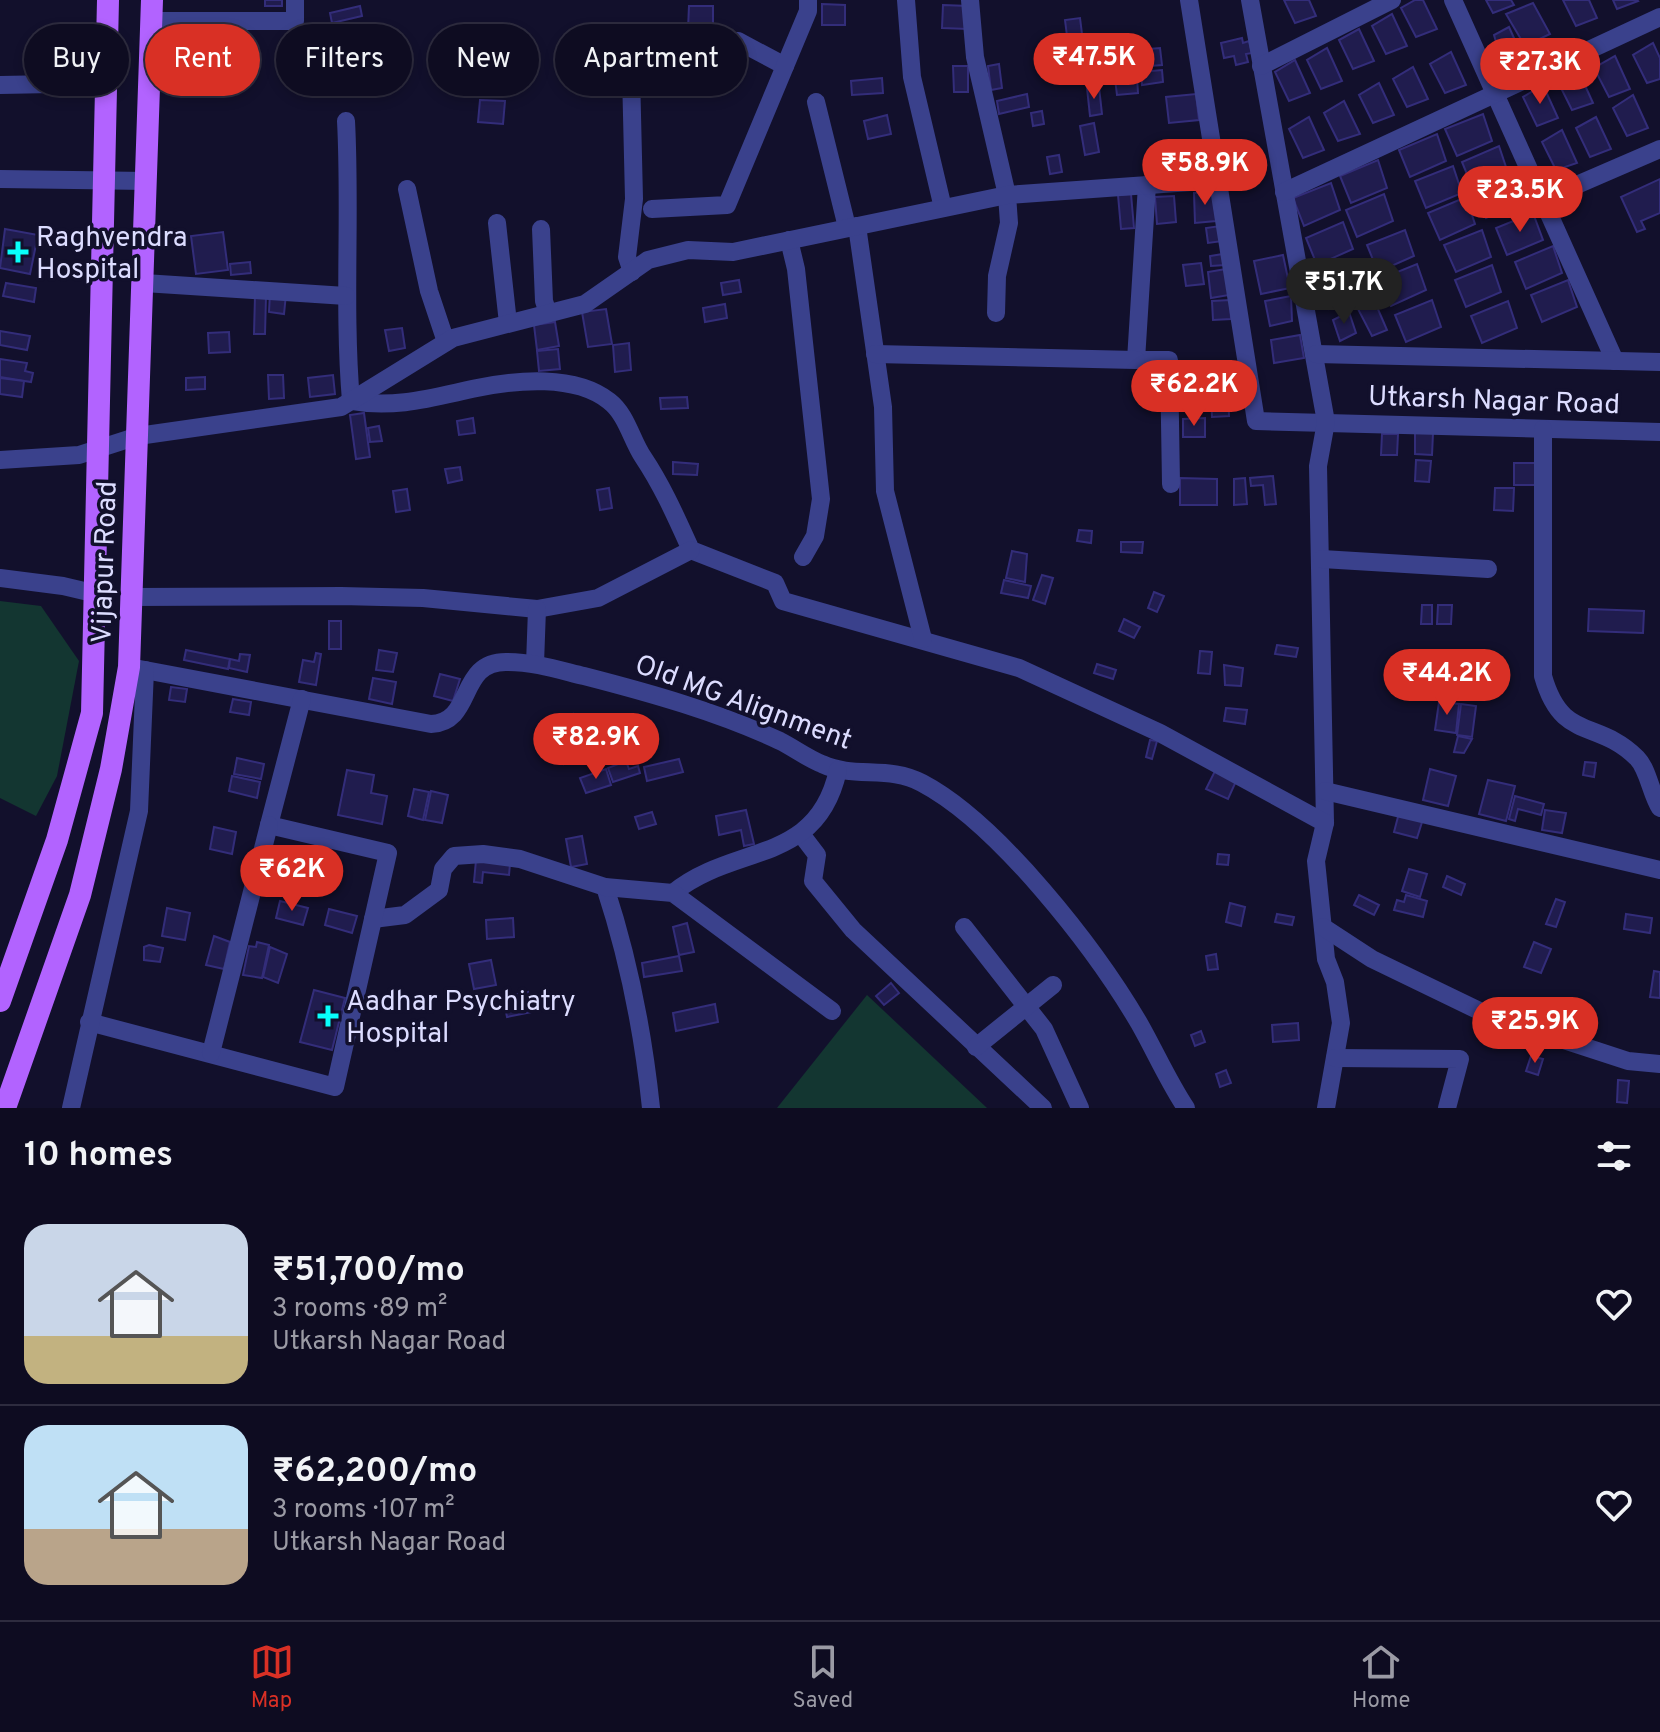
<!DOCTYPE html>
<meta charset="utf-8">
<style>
body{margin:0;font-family:Overpass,sans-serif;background:#17152a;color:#f1f3f6;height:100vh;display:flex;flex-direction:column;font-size:30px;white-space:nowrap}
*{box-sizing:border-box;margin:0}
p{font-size:26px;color:#9b9ba5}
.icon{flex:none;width:44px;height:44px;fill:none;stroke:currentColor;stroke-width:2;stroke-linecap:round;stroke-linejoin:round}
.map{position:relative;height:1108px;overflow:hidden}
.panel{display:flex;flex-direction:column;background:#0e0c21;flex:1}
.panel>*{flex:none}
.guide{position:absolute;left:24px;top:24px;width:800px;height:72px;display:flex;gap:16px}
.price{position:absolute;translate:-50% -68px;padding:0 18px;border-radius:28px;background:#d93025;color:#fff;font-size:26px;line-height:52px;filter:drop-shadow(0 2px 4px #0008)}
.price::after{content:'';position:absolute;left:50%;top:48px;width:24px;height:18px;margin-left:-12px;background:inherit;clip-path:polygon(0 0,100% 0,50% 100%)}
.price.active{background:#222;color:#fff}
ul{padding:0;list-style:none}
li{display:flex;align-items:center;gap:24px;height:200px;padding:0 24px}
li+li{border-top:2px solid #2e2c3f}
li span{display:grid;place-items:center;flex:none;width:224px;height:160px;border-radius:24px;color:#555}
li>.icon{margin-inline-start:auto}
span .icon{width:96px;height:96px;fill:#fffc;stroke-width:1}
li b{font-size:34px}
h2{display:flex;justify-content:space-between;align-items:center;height:96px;padding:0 24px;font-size:34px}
.chip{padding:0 28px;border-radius:36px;background:#0e0c21;box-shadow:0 4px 12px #0003,0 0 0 2px #2e2c3f;font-size:28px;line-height:72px}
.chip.active{background:#d93025;color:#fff}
.tab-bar{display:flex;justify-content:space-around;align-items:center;height:112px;border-top:2px solid #2e2c3f;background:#0e0c21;font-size:22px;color:#9b9ba5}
.tab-bar a{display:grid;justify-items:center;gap:4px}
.tab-bar .active{color:#d93025}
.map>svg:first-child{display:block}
</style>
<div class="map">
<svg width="1660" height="1108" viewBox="0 0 1660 1108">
<rect width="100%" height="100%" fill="#12102c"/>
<g fill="#133631">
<path d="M0 601 41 606 79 661 57 776 36 816 0 798Z"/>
<path d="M867 995 987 1108H777Z"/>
</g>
<g fill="#201c4e" stroke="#332d7a" stroke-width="2">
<rect x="265" y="0" width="17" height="6"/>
<path d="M1284 0H1309L1316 16 1295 23Z"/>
<path d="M1415 0H1423L1437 29 1416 37 1401 8Z"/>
<path d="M1486 0H1511L1514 5 1493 13Z"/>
<path d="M1563 0H1589L1597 18 1576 26Z"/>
<path d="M1613 0H1637L1638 1 1617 9Z"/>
<path d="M1533 3 1550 34 1525 46 1506 14Z"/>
<path d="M822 4 845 5V25H822Z"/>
<path d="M943 5 968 6V29L942 28Z"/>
<path d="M360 6 362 16 332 23 330 13Z"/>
<path d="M689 6H713V29H688Z"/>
<path d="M1392 14 1407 46 1386 54 1372 26Z"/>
<path d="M1080 18 1082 34 1067 36 1065 20Z"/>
<path d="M1509 27 1523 58 1503 66 1494 35Z"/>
<path d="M1359 29 1374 61 1353 69 1339 40Z"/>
<path d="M1242 38 1243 43 1249 41 1252 53 1246 54 1248 62 1236 65 1234 56 1224 58 1221 43Z"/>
<path d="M1653 43 1660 58V79L1647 83 1633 55Z"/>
<path d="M1160 48 1162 65 1150 66 1149 49Z"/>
<path d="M1327 48 1342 81 1321 89 1307 60Z"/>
<path d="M1451 52 1466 85 1445 93 1430 64Z"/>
<path d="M1129 53 1132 73 1119 75 1117 55Z"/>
<path d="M1615 56 1630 89 1609 97 1594 68Z"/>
<path d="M229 60 232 83 222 85 220 75 194 78 192 65Z"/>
<path d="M1295 60 1310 93 1289 101 1275 72Z"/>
<path d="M999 64 1002 88 991 90 988 66Z"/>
<path d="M953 66H968V92H954Z"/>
<path d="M1413 67 1428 99 1407 107 1393 79Z"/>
<path d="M1162 70 1163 82 1142 85 1141 72Z"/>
<path d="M1578 70 1593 103 1572 110 1558 82Z"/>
<path d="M1137 77 1138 93 1117 95 1115 79Z"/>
<path d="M882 78 883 93 852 95 851 81Z"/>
<path d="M1379 83 1394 115 1373 123 1359 95Z"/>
<path d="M1543 85 1558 118 1537 126 1523 97Z"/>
<path d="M1099 87 1102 114 1090 116 1087 88Z"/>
<path d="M1027 94 1029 107 999 114 997 101Z"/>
<path d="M1196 94 1199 120 1169 123 1166 97Z"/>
<path d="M1633 95 1648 128 1627 136 1613 108Z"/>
<path d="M480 100 505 101 503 124 478 122Z"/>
<path d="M1344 101 1360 134 1338 141 1324 113Z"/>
<path d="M1042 111 1044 124 1033 126 1031 113Z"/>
<path d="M1483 114 1492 141 1457 156 1445 129Z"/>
<path d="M887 115 891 134 868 139 864 121Z"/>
<path d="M1309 117 1324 150 1303 158 1289 129Z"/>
<path d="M1596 117 1611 149 1590 157 1576 128Z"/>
<path d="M1094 123 1099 152 1085 155 1080 126Z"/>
<path d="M1562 130 1577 163 1556 170 1542 142Z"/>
<path d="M1437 134 1446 161 1410 177 1399 150Z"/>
<path d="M1499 146 1508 173 1473 189 1462 162Z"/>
<path d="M1059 155 1062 172 1050 174 1047 157Z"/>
<path d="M1378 160 1387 188 1351 203 1340 176Z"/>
<path d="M1453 166 1462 193 1426 208 1415 181Z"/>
<path d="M1513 176 1522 203 1486 218 1475 191Z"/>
<path d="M1660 179V213L1641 221 1645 229 1637 232 1621 197Z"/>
<path d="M1331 183 1340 210 1304 226 1293 198Z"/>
<path d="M1215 191 1216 221 1195 223 1194 193Z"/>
<path d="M1131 194 1134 228 1121 229 1118 195Z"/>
<path d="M1384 194 1393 221 1357 237 1346 210Z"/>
<path d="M1174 196 1176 222 1157 224 1155 197Z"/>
<path d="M1466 197 1475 224 1440 240 1428 213Z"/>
<path d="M1533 213 1543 240 1507 255 1496 228Z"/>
<path d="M1343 222 1353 249 1317 265 1306 238Z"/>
<path d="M1220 226 1223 241 1208 243 1206 228Z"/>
<path d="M5 229 38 235 30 274 0 268Z"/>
<path d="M1405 230 1414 256 1378 272 1367 245Z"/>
<path d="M1482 230 1491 257 1456 272 1444 245Z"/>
<path d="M223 232 228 270 196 274 191 236Z"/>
<path d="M1553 246 1562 273 1526 289 1515 262Z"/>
<path d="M1223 254 1225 265 1211 266 1210 256Z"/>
<path d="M1283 255 1290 288 1261 294 1254 261Z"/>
<path d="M250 262 251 273 231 275 230 264Z"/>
<path d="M1201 263 1204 284 1186 286 1183 265Z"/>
<path d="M1417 264 1426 290 1391 306 1380 279Z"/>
<path d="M1492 265 1501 292 1466 307 1455 280Z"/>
<path d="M1355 267 1365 294 1329 309 1318 282Z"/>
<path d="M1226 269 1229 295 1211 298 1208 272Z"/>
<path d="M739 280 741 292 723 295 721 283Z"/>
<path d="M1568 280 1577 307 1542 322 1531 295Z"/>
<path d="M6 283 36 288 34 302 3 296Z"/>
<path d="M270 293 286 294 284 314 269 312Z"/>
<path d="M255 296H266L265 334H254Z"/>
<path d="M1291 296 1292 321 1270 326 1265 301Z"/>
<path d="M1230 300 1231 319 1213 320 1212 301Z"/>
<path d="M1374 300 1387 330 1372 336 1358 309Z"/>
<path d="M1432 300 1441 327 1406 342 1395 315Z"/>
<path d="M1508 301 1517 328 1482 343 1471 316Z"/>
<path d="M725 304 727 318 705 322 703 308Z"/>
<path d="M606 309 612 344 588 347 582 312Z"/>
<path d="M1349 312 1356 333 1340 341 1333 320Z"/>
<path d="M555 322 559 346 537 350 534 325Z"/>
<path d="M402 328 405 348 389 351 385 330Z"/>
<path d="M0 331 30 336 27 350 0 345Z"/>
<path d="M229 332 230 352 209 353 208 333Z"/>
<path d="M1300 335 1304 358 1274 363 1271 340Z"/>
<path d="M629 343 631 370 615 372 613 345Z"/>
<path d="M558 349 560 369 539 371 537 351Z"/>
<path d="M0 359 27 363 25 371 33 373 31 382 0 377Z"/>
<path d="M268 375H283L284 398 269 399Z"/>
<path d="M333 375 335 394 310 397 308 378Z"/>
<path d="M205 377V389L186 390V378Z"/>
<path d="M0 378 24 381 22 397 0 394Z"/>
<path d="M1228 385 1229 416 1212 417 1211 386Z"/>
<path d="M687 397 688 408 661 409 660 398Z"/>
<path d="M364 413 370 457 356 459 350 415Z"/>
<path d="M473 418 475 433 459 435 457 421Z"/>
<path d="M1205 418V437H1183V419Z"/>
<path d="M379 426 382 441 370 442 368 428Z"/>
<path d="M1415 433H1433L1432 455 1415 454Z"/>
<path d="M1382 434H1398L1397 455H1381Z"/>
<path d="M1416 460 1431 461 1429 482 1415 481Z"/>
<path d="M673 462 698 464 697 475 673 474Z"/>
<path d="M1514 463H1536L1535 485H1514Z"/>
<path d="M460 467 462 480 448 483 445 469Z"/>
<path d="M1273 476 1276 504 1265 505 1263 485 1251 486 1250 478Z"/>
<path d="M1180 478 1217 479V505H1180Z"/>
<path d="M1245 478 1247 504 1234 505V479Z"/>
<path d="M609 488 612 508 600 510 597 490Z"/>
<path d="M1495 488H1514L1513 511 1494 510Z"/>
<path d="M407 489 410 510 396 512 393 491Z"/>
<path d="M1079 530 1092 531 1091 543 1077 541Z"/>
<path d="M1121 542H1143L1142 553 1121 552Z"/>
<path d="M1012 551 1027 554 1025 582 1006 578Z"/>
<path d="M1042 575 1053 578 1045 604 1033 600Z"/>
<path d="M1004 580 1031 586 1028 598 1001 593Z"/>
<path d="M1154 592 1164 596 1157 612 1148 608Z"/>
<path d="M1422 605H1432V624H1421Z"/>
<path d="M1438 605H1452L1451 624H1437Z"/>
<path d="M1589 609 1644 611 1643 633 1588 631Z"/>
<path d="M1124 619 1140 627 1134 638 1119 631Z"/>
<rect x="329" y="621" width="12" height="28"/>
<path d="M1277 645 1298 648 1296 657 1275 654Z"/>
<path d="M186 650 230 659 228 669 184 660Z"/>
<path d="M379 650 397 653 393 672 376 670Z"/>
<path d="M1200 651 1212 652 1210 674 1198 673Z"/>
<path d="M316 653 321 654 316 685 299 682 303 660 314 662Z"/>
<path d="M240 654 250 655 247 672 229 668 230 659 239 661Z"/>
<path d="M1097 664 1116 670 1113 679 1094 673Z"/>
<path d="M1224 665 1243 668 1241 686 1225 685Z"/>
<path d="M440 674 460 679 453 701 434 696Z"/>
<path d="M373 678 396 682 392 704 369 699Z"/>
<path d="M171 687 187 689 185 702 169 700Z"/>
<path d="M233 699 251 702 249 715 230 712Z"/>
<path d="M1439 702 1459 704 1456 733 1435 730Z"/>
<path d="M1461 704 1476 706 1472 737 1457 735Z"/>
<path d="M1226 708 1247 710 1245 724 1224 721Z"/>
<path d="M573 714 574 725H580L583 744 572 745 574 762 564 764 558 716Z"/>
<path d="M1458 736 1472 739 1464 753 1454 752Z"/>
<path d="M1150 740 1157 741 1152 759 1146 757Z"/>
<path d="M237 758 264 764 261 779 234 774Z"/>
<path d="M679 759 683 772 647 781 644 767Z"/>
<path d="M626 761 629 769 638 766 640 773 613 782 608 768Z"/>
<path d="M1585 762 1596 763 1594 777 1583 775Z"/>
<path d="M606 769 611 785 586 793 580 778Z"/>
<path d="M1216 769 1237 779 1228 799 1206 789Z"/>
<path d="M1430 769 1456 776 1448 806 1423 800Z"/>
<path d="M347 770 374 775 371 793 387 796 382 824 338 815Z"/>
<path d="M232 776 260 782 257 798 229 791Z"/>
<path d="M1488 780 1515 786 1506 821 1479 814Z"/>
<path d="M414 789 429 792 423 820 408 816Z"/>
<path d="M431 791 448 795 442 823 425 820Z"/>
<path d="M1515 796 1544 804 1541 815 1518 809 1515 821 1509 819Z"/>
<path d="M746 810 754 844 744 846 741 830 719 835 716 816Z"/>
<path d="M1545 810 1566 813 1562 833 1542 830Z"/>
<path d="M652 812 656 824 639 829 635 817Z"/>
<path d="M1399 813 1423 819 1417 838 1394 832Z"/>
<path d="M214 827 236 832 232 854 210 849Z"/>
<path d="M582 836 587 864 571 867 566 839Z"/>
<path d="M1218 854 1229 855 1228 865 1217 864Z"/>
<path d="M476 860 510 864 509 875 483 872 482 883 474 882Z"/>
<path d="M1409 869 1427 874 1420 897 1402 891Z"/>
<path d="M1447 876 1465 884 1461 895 1443 887Z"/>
<path d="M1359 895 1379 905 1374 915 1354 905Z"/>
<path d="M1406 895 1427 901 1423 917 1394 910 1397 900 1404 902Z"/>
<path d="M1556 899 1565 902 1556 927 1546 924Z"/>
<path d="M280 901 308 908 303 925 276 918Z"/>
<path d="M1230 903 1245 907 1241 926 1226 922Z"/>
<path d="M167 908 190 913 185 940 162 936Z"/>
<path d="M329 909 357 916 352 933 325 925Z"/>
<path d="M1277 914 1294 917 1292 925 1275 922Z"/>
<path d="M1626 914 1652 918 1650 933 1624 929Z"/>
<path d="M513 918 514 937 487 939 486 920Z"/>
<path d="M687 923 694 952 679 955 673 927Z"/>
<path d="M214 936 230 942 224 969 206 965Z"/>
<path d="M257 942 269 945 262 978 243 975 249 946 256 947Z"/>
<path d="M1534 942 1551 949 1541 973 1524 967Z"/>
<path d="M149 945 163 948 160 962 144 960V947Z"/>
<path d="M270 947 287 954 278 983 263 977Z"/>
<path d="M1216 954 1218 969 1208 970 1206 956Z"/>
<path d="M679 956 682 971 644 977 642 963Z"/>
<path d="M491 960 496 985 474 989 469 964Z"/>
<path d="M1654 971 1660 972V998L1650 997Z"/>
<path d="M891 983 899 993 884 1005 876 996Z"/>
<path d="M314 990 345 998 332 1050 300 1042Z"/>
<path d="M528 992 532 1012 507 1017 503 997Z"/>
<path d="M715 1004 718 1022 676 1031 673 1013Z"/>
<path d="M1298 1023 1299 1040 1273 1042 1272 1025Z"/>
<path d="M1201 1031 1205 1042 1195 1046 1191 1035Z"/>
<path d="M1531 1056 1543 1059 1538 1075 1526 1071Z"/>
<path d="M1226 1070 1231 1083 1220 1087 1216 1074Z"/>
<path d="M1618 1080 1629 1081 1627 1103 1617 1102Z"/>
</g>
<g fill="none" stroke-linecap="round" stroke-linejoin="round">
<g stroke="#3a418c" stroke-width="18">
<path d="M906 0 912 77 943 208"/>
<path d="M970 0 975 57 1007 195 1009 223 997 276 996 313"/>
<path d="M1189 0 1256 421 1660 432"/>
<path d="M1250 0 1326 422 1318 466 1325 823"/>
<path d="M1453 0 1615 361"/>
<path d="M152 21H295V0"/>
<path d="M678 40 738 41 785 66"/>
<path d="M1261 66 1392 0"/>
<path d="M631 73 634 199 627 257 632 272"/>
<path d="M0 85 53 84"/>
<path d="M816 102 847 227"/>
<path d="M346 121C351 214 343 307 351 401 396 409 434 397 477 388 516 380 575 374 609 401 627 415 631 439 643 457 663 487 676 517 691 550L775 583 783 601 1019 668 1160 733 1325 823 1316 861 1326 959 1335 982 1341 1023 1326 1108"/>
<path d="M0 179 147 181"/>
<path d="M1147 185 1136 360H1169L1171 484"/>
<path d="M407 189 429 291 446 342"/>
<path d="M1284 192 1660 17"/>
<path d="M1542 200 1660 149"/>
<path d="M652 209 727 205 808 11V0"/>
<path d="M497 223 508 323"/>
<path d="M857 226 883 407 885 491 923 639"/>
<path d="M541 229 544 301 548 313"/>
<path d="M789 240 796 269 821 499 815 536 803 557"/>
<path d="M144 283 346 296"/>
<path d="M875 354 1136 360"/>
<path d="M1316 354 1660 362"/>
<path d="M1543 429V676C1562 743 1597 718 1637 758 1648 769 1651 794 1660 808"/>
<path d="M0 460 79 455 138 436 341 407 453 338 585 304 648 260 688 250 733 252 1007 195 1219 180"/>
<path d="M1322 559 1488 569"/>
<path d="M0 578 63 586 97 594"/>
<path d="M132 597 341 596 423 598 537 609 598 598 691 550"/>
<path d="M535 664 537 609"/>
<path d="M129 667 431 724C475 722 457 661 507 662 534 662 559 670 584 676 650 693 718 712 780 741 794 748 807 758 822 764 854 779 889 765 922 783 998 823 1095 948 1139 1023 1155 1051 1168 1081 1186 1108"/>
<path d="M1325 791 1660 870"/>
<path d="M801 834 817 855 813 881 853 930 1043 1108"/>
<path d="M605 887C629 960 643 1031 651 1108"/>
<path d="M673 893C734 843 817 866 838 770"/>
<path d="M373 919 405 915 439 890 443 869 454 856 483 854 520 859 605 887 673 893 832 1011"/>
<path d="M964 927 1044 1029 1080 1108"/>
<path d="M1323 927 1372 959 1490 1016 1628 1061 1660 1064"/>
<path d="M89 1022 335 1087 388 853 269 825 302 699"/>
<path d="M976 1047 1053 985"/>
<path d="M211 1053 269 825"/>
<path d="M1335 1058 1460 1059 1447 1108"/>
<path d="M71 1108 139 811 145 670"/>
</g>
<g stroke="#b263ff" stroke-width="22">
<path d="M0 1001 57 840 92 713 108 0"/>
<path d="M5 1108 80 895 111 769 129 667 152 0"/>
</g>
</g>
<g fill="#08fffb" stroke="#12102c" stroke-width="3">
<path d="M14 240h8v8h8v8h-8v8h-8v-8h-8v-8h8z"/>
<path d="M324 1004h8v8h8v8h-8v8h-8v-8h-8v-8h8z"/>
</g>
<g text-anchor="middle" stroke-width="7" stroke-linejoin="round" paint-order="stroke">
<g font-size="28" fill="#dcdcff" stroke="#12102c" text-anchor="start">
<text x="36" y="246">Raghvendra<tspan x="36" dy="32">Hospital</tspan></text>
<text x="346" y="1010">Aadhar Psychiatry<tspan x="346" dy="32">Hospital</tspan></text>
</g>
<g font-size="28" fill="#dcdcff" stroke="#12102c">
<text transform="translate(1494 399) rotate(2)" y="10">Utkarsh Nagar Road</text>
<text transform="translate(103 562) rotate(-88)" y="10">Vijapur Road</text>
<text transform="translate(744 701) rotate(20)" y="10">Old MG Alignment</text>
</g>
</g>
</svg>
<b class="price" style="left:1094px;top:101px">₹47.5K</b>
<b class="price" style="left:1540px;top:106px">₹27.3K</b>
<b class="price" style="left:1205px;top:207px">₹58.9K</b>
<b class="price" style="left:1520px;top:234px">₹23.5K</b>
<b class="price active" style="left:1344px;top:326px">₹51.7K</b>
<b class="price" style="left:1194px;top:428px">₹62.2K</b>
<b class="price" style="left:1447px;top:717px">₹44.2K</b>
<b class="price" style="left:596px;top:781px">₹82.9K</b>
<b class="price" style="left:292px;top:913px">₹62K</b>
<b class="price" style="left:1535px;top:1065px">₹25.9K</b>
<div class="guide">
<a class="chip">Buy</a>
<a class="chip active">Rent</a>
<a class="chip">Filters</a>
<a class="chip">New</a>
<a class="chip">Apartment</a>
</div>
</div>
<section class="panel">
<h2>10 homes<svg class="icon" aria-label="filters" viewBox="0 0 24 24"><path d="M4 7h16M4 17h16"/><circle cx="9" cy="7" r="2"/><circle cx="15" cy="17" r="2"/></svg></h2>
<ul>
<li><span style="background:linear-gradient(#c9d6e8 70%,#c2b280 0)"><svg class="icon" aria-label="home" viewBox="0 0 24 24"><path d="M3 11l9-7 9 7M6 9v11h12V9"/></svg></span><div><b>₹51,700/mo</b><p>3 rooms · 89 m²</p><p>Utkarsh Nagar Road</p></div><svg class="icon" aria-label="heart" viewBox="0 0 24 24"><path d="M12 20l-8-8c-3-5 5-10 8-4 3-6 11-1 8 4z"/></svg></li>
<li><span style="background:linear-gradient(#bfe0f5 65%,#b9a48a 0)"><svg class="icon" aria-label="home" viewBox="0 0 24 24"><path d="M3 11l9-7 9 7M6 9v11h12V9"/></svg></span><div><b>₹62,200/mo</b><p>3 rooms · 107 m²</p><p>Utkarsh Nagar Road</p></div><svg class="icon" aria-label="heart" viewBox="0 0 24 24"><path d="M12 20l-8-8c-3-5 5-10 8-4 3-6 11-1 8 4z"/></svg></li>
</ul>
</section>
<nav class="tab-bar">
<a class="active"><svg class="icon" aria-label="map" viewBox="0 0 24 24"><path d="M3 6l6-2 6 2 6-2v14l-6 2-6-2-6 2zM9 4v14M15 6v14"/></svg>Map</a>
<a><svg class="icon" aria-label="saved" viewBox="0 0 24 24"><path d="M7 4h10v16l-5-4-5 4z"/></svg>Saved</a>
<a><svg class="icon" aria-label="home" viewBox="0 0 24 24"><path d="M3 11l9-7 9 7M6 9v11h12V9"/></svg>Home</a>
</nav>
